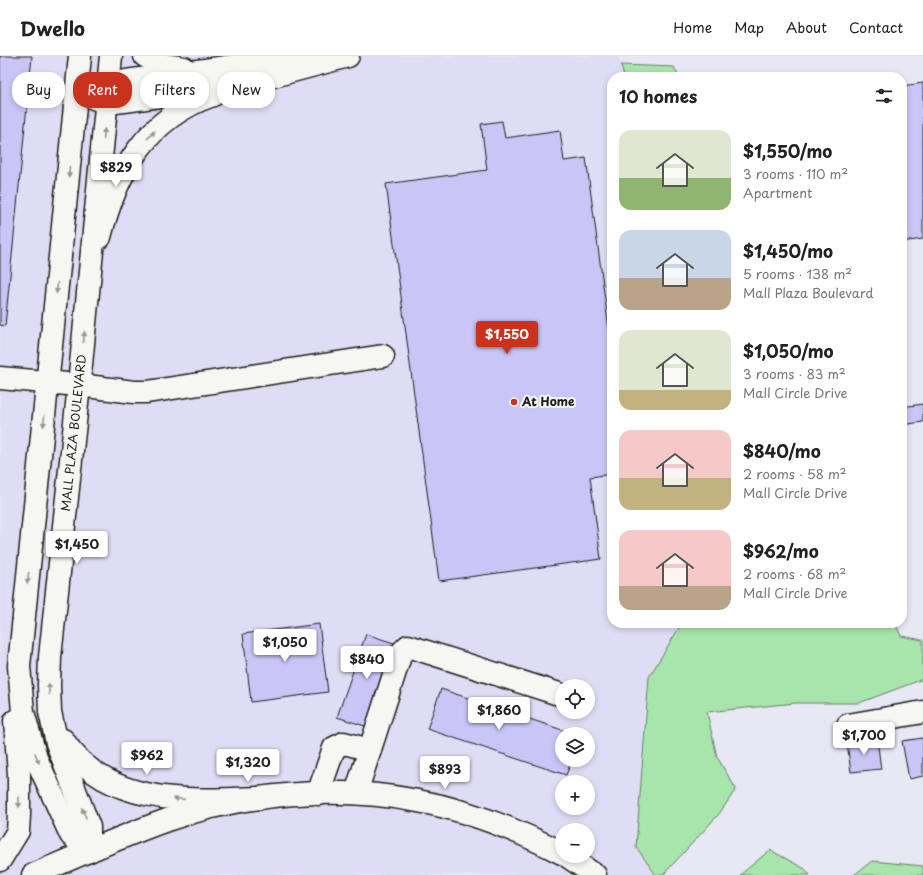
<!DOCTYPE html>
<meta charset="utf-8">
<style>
body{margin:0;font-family:"Playpen Sans",sans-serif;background:#f6f6f6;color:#222;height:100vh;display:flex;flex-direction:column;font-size:15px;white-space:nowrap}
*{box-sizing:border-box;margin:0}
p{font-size:13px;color:#767676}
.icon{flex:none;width:22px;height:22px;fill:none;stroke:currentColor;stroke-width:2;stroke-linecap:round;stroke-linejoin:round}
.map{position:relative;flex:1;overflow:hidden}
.sheet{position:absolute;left:607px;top:16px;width:300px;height:556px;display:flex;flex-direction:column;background:#fff;border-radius:16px;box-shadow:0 2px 6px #0003}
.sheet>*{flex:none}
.top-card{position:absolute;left:12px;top:16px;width:380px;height:36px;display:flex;gap:8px}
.tools{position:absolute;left:555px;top:623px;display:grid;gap:8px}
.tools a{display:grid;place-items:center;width:40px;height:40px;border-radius:50%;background:#fff;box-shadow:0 2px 6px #0003;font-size:20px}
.price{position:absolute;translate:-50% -34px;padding:0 9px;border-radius:4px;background:#fff;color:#222;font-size:13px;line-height:26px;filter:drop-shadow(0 1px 2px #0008)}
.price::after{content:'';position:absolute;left:50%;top:24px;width:12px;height:9px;margin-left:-6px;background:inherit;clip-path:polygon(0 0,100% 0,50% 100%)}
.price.active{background:#c8321e;color:#fff}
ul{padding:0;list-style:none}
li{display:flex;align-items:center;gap:12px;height:100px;padding:0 12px}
li span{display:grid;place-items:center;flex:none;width:112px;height:80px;border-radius:12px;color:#555}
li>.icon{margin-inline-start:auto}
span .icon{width:48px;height:48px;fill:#fffc;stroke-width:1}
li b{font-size:17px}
h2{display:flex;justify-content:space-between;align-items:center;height:48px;padding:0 12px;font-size:17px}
.chip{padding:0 14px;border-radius:16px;background:#fff;box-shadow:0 2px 6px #0003;font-size:14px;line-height:36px}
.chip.active{background:#c8321e;color:#fff}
header{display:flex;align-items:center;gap:24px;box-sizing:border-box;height:56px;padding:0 20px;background:#fff;border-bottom:1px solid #e0e0e0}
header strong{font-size:19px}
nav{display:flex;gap:22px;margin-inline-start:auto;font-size:14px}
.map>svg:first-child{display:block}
</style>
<header>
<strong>Dwello</strong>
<nav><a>Home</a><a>Map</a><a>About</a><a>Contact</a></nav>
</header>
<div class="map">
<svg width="923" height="819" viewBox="0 0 923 819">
<rect width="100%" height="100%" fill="#e8e7f4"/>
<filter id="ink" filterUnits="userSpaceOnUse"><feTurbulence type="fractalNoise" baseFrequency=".025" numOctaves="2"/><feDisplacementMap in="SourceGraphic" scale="8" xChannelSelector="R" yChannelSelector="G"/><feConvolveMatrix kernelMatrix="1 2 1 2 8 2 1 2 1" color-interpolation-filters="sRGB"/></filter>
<g filter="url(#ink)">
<path fill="#dfddf5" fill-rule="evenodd" d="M0 0H618L624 21H612V567H682L649 621 636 791 656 819H0ZM562 630H588V656H562ZM562 678H588V704H562ZM562 726H588V752H562ZM562 774H588V800H562Z"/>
<g fill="#a8e5ac" stroke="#628064">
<path d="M621 9 674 11 679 21H624Z"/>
<path d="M682 567H895L901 580 923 584V623L859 647H795L707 656 717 701 736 733 719 758 663 819H656L636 791 649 621Z"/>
<path d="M770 794 805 813 810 819H740Z"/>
<path d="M872 805 923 810V819H854Z"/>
</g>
<g fill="#c9c5f7" stroke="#1c1c1c">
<path d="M0 0H32L5 270 0 269Z"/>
<path d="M923 27V183L902 186V30Z"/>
<path d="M502 65 505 82 560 74 564 105 586 102 609 273H612V418L590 421 601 503 439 525 386 128 487 114 481 68Z"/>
<path d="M923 348V366L902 369V351Z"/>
<path d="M319 568 328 636 251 646 243 578Z"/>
<path d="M366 578 397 588 368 671 337 661Z"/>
<path d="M441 633 574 678H562V704H572L566 719 427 673Z"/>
<path d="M923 682V720L909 723 902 685Z"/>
<path d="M877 683 881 713 851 716 847 687Z"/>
</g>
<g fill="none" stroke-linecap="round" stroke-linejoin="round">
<g stroke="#1c1c1c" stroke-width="25">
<g id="minor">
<path d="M145 0 164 9 184 12"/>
<path d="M91 32 126 25 262 6 295 4"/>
<path d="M77 35 106 47 124 45 181 37 262 23 348 0"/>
<path d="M100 181C116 117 146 62 213 39"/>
<path d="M0 322 79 329 134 336H147L383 300"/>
<path d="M848 669 923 656"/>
<path d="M356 737 401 597 408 590 562 639"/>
<path d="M318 738 334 692 344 687 370 694"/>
<path d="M567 800 595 819"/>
<path d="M33 819C77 800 122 780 167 764 246 737 336 729 418 745 467 754 517 774 562 797"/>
</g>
</g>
<g stroke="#1c1c1c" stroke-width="25">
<g id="major">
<path d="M80 0 19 610 23 656 36 702 71 779 89 795"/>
<path d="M63 684C106 751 191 745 260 742"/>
<path d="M89 795V771L57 687 50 656 49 629 50 601 79 329 111 0"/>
<path d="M0 804 18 775 19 759V718L15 665"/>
</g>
</g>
<use href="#minor" stroke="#f6f6f2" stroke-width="22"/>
<use href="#major" stroke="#f6f6f2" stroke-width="22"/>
</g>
<defs><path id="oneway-solid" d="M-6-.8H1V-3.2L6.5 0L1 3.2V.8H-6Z"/></defs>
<g fill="#949492">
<use href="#oneway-solid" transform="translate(104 78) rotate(-85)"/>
<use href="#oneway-solid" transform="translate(151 79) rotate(-46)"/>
<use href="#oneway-solid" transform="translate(69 116) rotate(96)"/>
<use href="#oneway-solid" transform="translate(57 232) rotate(96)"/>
<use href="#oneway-solid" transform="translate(84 281) rotate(-84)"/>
<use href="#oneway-solid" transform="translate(44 365) rotate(96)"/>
<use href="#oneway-solid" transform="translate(28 522) rotate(96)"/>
<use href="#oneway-solid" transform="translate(49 633) rotate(-92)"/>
<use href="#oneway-solid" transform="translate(37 702) rotate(68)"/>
<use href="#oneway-solid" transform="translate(179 743) rotate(-176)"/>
<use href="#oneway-solid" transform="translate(19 746) rotate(90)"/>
<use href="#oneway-solid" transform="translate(84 757) rotate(-112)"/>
</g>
</g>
<circle fill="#c8321e" stroke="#f6f6f2" stroke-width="1.5" cx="514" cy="346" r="4"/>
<g text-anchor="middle" stroke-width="4" stroke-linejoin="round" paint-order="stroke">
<g font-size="12" font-weight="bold" fill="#1c1c1c" stroke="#f6f6f2" text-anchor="start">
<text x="522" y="350">At Home</text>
</g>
<g font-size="12" fill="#1c1c1c" stroke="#f6f6f2">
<text transform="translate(74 377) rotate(-84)" y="4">MALL PLAZA BOULEVARD</text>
</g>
</g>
</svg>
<div class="tools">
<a><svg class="icon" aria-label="locate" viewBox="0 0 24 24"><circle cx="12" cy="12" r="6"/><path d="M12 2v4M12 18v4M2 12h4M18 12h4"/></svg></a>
<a><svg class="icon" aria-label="layers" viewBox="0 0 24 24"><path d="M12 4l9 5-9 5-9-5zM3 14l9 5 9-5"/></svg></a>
<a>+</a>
<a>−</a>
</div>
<b class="price" style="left:116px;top:132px">$829</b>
<b class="price active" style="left:507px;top:299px">$1,550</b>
<b class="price" style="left:77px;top:509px">$1,450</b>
<b class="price" style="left:285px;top:607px">$1,050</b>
<b class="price" style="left:367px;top:624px">$840</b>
<b class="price" style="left:499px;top:675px">$1,860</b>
<b class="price" style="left:864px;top:700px">$1,700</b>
<b class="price" style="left:147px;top:720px">$962</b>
<b class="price" style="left:248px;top:727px">$1,320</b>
<b class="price" style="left:445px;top:734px">$893</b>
<div class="top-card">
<a class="chip">Buy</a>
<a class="chip active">Rent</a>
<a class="chip">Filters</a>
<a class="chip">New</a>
</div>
<section class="sheet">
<h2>10 homes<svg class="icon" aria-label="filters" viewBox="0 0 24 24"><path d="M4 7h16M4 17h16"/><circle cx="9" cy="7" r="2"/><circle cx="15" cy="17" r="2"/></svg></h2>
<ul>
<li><span style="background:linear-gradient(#dfe7d0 60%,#8fb573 0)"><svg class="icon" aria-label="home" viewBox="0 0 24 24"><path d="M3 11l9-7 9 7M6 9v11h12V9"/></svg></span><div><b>$1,550/mo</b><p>3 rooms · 110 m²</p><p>Apartment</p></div></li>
<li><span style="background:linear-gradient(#c9d6e8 60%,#b9a48a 0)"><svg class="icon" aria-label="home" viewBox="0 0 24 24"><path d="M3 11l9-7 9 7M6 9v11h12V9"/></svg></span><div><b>$1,450/mo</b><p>5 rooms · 138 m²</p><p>Mall Plaza Boulevard</p></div></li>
<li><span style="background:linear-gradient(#dfe7d0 75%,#c2b280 0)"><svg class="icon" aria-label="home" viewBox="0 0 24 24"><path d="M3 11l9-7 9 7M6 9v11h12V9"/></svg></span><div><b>$1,050/mo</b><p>3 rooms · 83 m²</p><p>Mall Circle Drive</p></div></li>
<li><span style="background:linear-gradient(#f6c9c9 60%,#c2b280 0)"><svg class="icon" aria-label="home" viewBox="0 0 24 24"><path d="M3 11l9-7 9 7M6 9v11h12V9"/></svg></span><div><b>$840/mo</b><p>2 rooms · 58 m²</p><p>Mall Circle Drive</p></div></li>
<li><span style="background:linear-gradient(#f6c9c9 70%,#b9a48a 0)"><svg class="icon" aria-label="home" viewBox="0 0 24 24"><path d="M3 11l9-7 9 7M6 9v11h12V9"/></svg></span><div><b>$962/mo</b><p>2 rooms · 68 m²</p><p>Mall Circle Drive</p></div></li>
</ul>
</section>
</div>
